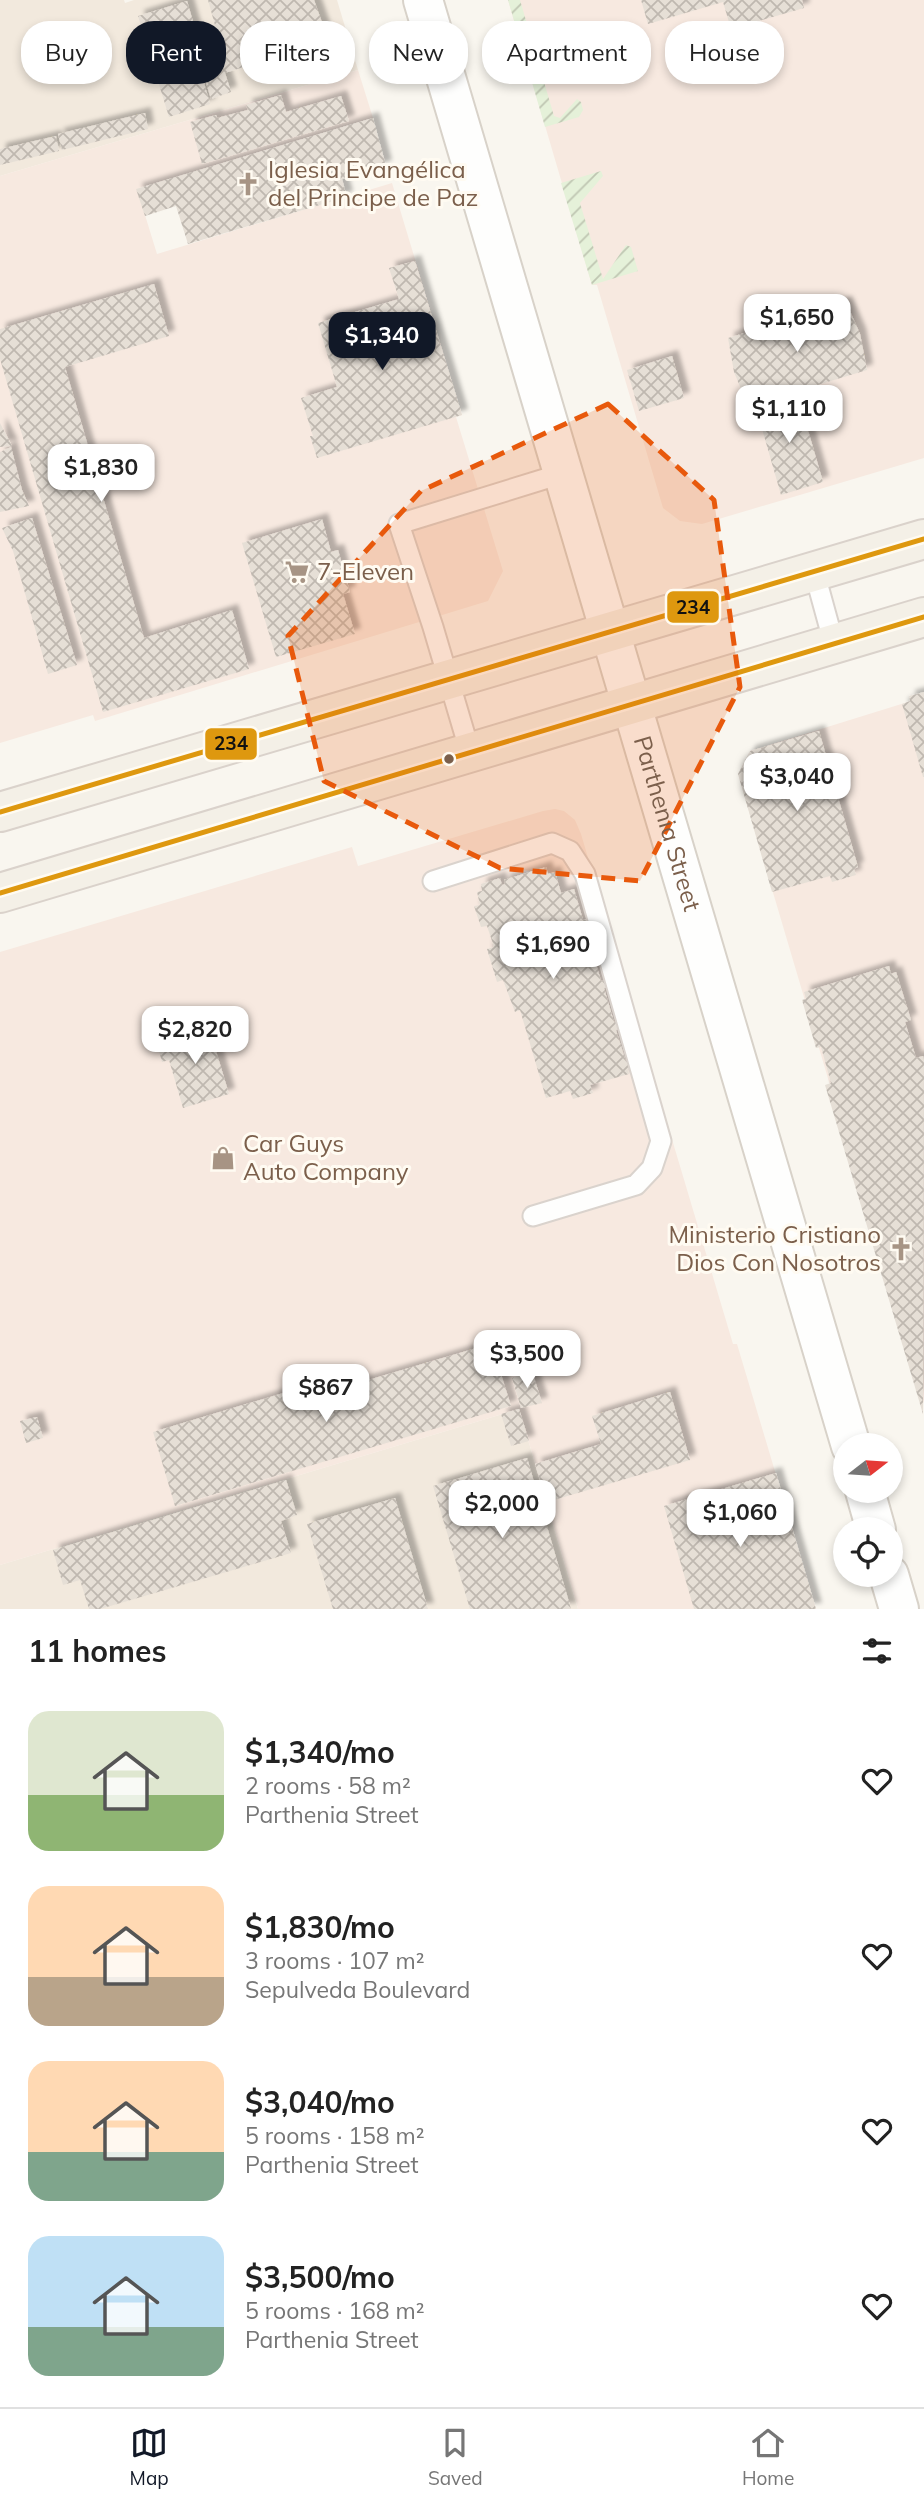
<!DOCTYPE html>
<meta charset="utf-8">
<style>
body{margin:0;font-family:Mulish,sans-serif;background:#f6f6f6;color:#222;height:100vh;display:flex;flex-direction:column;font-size:26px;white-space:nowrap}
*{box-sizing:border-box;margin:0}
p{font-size:23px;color:#767676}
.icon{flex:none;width:38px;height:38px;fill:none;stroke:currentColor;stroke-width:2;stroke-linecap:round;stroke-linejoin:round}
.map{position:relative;height:1609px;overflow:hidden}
.side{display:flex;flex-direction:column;background:#fff;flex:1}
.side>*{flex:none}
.banner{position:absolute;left:21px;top:21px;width:882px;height:63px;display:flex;gap:14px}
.needle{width:46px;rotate:73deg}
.fabs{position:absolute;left:833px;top:1433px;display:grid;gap:14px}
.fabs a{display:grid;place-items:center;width:70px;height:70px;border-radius:50%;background:#fff;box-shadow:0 4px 10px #0003;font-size:35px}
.price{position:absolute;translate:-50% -60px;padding:0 16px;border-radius:14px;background:#fff;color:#222;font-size:23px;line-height:46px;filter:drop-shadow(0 2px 4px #0008)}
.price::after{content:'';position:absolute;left:50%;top:42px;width:21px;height:16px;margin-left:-10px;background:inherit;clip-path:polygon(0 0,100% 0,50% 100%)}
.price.current{background:#111827;color:#fff}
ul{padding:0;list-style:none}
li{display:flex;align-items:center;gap:21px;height:175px;padding:0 28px}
li span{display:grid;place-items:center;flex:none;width:196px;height:140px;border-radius:21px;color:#555}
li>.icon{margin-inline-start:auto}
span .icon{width:84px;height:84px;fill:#fffc;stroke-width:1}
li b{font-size:30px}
h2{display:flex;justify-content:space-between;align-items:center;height:84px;padding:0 28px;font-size:30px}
.chip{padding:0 24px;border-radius:28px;background:#fff;box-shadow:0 4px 10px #0003;font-size:24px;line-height:63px}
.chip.current{background:#111827;color:#fff}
.tab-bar{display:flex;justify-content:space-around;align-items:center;height:98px;border-top:2px solid #e0e0e0;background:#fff;font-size:19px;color:#767676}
.tab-bar a{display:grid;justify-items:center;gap:4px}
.tab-bar .current{color:#111827}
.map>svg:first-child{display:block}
</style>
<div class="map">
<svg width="924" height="1609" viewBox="0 0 924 1609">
<defs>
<pattern id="garden-furrows" width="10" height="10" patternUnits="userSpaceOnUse" patternTransform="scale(1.75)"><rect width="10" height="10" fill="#e5f1d9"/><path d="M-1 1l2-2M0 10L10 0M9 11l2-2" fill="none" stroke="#bfc6b2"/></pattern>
<pattern id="building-cross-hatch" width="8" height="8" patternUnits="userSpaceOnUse" patternTransform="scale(1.75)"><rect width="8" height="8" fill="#e6dfd6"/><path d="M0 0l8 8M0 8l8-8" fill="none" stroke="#bfb8b0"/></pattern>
<filter id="shadow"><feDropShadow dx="6" dy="-6" stdDeviation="2" flood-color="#0004"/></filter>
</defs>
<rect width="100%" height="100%" fill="#f9f6ef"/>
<g fill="#f2e9dd">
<path d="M0 0H124L125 3 134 0H337L358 70 0 176Z"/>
<path d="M519 1409 578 1609H0V1565Z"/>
</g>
<g fill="#f7e9e0">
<path d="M508 0H924V458L702 524 680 521 663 508 597 285H592Z"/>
<path d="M358 70 373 118 137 189 157 254 392 183 462 415 456 417 503 571 488 601 95 721 93 715 0 743V176Z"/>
<path d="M924 697V1403L738 774 750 751Z"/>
<path d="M555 809 564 811 575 820 581 834 733 1344H737L816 1609H578L519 1409 0 1565V952L352 847 358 866 543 811Z"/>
</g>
<g fill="url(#garden-furrows)">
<path d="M508 0H520L554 116 560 118 577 99 581 102 583 110 579 117 545 127Z"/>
<path d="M601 171 603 176 580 203 603 279 626 245 631 247 638 271 592 285 561 183Z"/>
</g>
<g fill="url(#building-cross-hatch)" filter="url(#shadow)">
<path d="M208 0H314L329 42 272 59V61L251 68 250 65 225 73 231 92 211 99 204 76 223 71 211 30 216 29Z"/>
<path d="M641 0H802L804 8 731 29 723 2 648 24Z"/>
<path d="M187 1 205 63 199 65 210 104 169 117 138 16Z"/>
<path d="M281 95 286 112 341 96 349 121 202 164 190 122 216 115 217 118 248 110 246 105Z"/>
<path d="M145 113 148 129 62 150 58 134Z"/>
<path d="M373 118 386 166 342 179 347 197 188 244 176 206 145 216 136 189Z"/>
<path d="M56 136 59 151 0 165V149Z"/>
<path d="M415 261 462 415 317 458 310 436H313L301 398 337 387 318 323 399 299 389 268Z"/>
<path d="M154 284 169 336 65 367 144 638 232 610 249 669 103 712 0 359V329Z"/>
<path d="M846 302 860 334 867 370 748 406 734 372 728 338Z"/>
<path d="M672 356 684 398 639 411 627 370Z"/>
<path d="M798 396 823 482 781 495 756 408Z"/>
<path d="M0 423 12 446 0 447Z"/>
<path d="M11 447 22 490 29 506 0 512V452Z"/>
<path d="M32 518 77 665 48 674 13 551 2 528Z"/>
<path d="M322 519 331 552 338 550 350 592 343 594 355 634 276 657 242 543Z"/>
<path d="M924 692V777H923L902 704 910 701 909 696Z"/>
<path d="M819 731 858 867 854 869 856 875 832 882 830 876 772 892 738 774 750 751Z"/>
<path d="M546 867 548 874 555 872 561 893 574 889 583 920 589 919 596 942 590 943 601 981 607 979 609 987 604 988 614 1022 620 1020 622 1028 616 1030 626 1062 632 1061 634 1067 628 1069 629 1074 590 1085 593 1093 573 1099 570 1091 546 1098 520 1010 515 1012 503 980 497 982 487 949 494 947 487 926 481 927 474 906 480 905 477 892 482 891 481 884 500 878 502 885 505 884 504 880Z"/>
<path d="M889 966 891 974 896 972 911 1020 905 1022 916 1058 923 1056 924 1060 923 1414 825 1085 831 1083 821 1047 816 1048 802 1000 806 999 804 992Z"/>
<path d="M203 1026 209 1028 229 1094 183 1108 169 1060 162 1062 158 1047 165 1046 163 1038Z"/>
<path d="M490 1344 492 1352H494L511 1406 175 1506 153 1432 300 1388 304 1399Z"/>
<path d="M532 1371 542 1403 521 1408 512 1378Z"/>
<path d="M670 1392 690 1460 547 1502 535 1464 601 1444 592 1416Z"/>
<path d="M519 1409 529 1441 511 1446 501 1414Z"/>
<path d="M37 1417 43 1438 26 1443 20 1421Z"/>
<path d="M527 1458 571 1609H470L433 1486Z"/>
<path d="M776 1473 816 1609H694L664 1506Z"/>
<path d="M286 1480 297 1515 281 1521 291 1553 100 1609H89L80 1580 63 1585 53 1550Z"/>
<path d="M395 1498 428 1609H333L307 1524Z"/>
</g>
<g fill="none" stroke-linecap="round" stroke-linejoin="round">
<g stroke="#dad3cd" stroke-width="23">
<g id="lane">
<path d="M814 571 834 644"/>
<path d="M470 752 433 627 399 524 564 473"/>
<path d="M433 881 552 843 570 851 585 874 661 1141 652 1168 636 1185 533 1216"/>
</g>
</g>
<g stroke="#d8d2c9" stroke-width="42">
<g id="secondary">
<path id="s1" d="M423 0 851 1446"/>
<path d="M865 1491 876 1530"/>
<path d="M889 1575 899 1609"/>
</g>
</g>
<g stroke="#dad2cb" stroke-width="42">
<g id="primary">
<path d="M0 812 924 539"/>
<path d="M0 893 924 617"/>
</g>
</g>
<use href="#lane" stroke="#fefefd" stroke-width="19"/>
<use href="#secondary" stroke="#fefefd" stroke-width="38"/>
<use href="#primary" stroke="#f4f0e7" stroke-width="38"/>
<g stroke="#fffbf2" stroke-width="10">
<g id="bus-1">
<path d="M0 812 924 539"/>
<path d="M0 893 924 617"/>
</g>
</g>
<use href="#bus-1" stroke="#de980f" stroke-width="5"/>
</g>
<path fill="#e8590c" fill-opacity="0.2" stroke="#e8590c" stroke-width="5" stroke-dasharray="14 9" stroke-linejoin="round" d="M608 404 714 500 740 687 640 881 500 868 324 781 288 636 421 491Z"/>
<defs>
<g id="church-bare" transform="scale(1.89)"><path d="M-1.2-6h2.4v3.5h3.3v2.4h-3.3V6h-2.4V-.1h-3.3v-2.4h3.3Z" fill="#a79484" stroke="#fffbf2" stroke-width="2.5" paint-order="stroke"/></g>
<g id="supermarket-bare" transform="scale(1.89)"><path d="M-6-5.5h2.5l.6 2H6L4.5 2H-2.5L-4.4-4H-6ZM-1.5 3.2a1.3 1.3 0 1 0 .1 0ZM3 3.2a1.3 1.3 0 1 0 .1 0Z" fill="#a79484" stroke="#fffbf2" stroke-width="2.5" paint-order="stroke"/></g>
<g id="shop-bare" transform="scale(1.89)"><path d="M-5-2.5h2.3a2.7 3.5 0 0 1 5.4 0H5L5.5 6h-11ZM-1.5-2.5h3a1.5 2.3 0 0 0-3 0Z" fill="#a79484" stroke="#fffbf2" stroke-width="2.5" paint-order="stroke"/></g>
</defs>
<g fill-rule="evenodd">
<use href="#church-bare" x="248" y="184"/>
<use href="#supermarket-bare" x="297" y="572"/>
<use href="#shop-bare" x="223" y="1158"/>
<use href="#church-bare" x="901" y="1249"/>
</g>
<circle fill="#7b5f4b" stroke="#fffbf2" stroke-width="2.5" cx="449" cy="759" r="6"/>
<g text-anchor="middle" stroke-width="6" stroke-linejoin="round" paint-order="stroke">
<g font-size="24" fill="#7b5f4b" stroke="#fffbf2" text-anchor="start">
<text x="268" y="178">Iglesia Evangélica<tspan x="268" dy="28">del Principe de Paz</tspan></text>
<text x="317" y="580">7-Eleven</text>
<text x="243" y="1152">Car Guys<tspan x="243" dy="28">Auto Company</tspan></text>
<text x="881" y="1243" text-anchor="end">Ministerio Cristiano<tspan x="881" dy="28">Dios Con Nosotros</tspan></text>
</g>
<g font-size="24" fill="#7b5f4b" stroke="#fffbf2">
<text dy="8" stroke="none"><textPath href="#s1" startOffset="859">Parthenia Street</textPath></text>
</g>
</g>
<g stroke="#fffbf2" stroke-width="2.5">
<rect x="666" y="590" width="54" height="34" rx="7" fill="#de980f"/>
<rect x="204" y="727" width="54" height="34" rx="7" fill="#de980f"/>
</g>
<g font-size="19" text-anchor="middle" font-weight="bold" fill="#111">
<text x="693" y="614">234</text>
<text x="231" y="750">234</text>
</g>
</svg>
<div class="fabs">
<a><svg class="needle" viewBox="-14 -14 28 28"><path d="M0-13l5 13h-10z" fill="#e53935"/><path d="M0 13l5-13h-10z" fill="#767676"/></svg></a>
<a><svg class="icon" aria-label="locate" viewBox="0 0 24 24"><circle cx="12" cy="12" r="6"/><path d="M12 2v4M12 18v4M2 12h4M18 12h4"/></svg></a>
</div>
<b class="price" style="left:797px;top:354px">$1,650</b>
<b class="price current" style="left:382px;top:372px">$1,340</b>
<b class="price" style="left:789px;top:445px">$1,110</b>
<b class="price" style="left:101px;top:504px">$1,830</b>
<b class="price" style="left:797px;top:813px">$3,040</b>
<b class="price" style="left:553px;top:981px">$1,690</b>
<b class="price" style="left:195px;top:1066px">$2,820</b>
<b class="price" style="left:527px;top:1390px">$3,500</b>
<b class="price" style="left:326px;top:1424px">$867</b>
<b class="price" style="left:502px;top:1540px">$2,000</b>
<b class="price" style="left:740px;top:1549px">$1,060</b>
<div class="banner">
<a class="chip">Buy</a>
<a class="chip current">Rent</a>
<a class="chip">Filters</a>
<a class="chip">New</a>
<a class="chip">Apartment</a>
<a class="chip">House</a>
</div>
</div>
<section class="side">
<h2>11 homes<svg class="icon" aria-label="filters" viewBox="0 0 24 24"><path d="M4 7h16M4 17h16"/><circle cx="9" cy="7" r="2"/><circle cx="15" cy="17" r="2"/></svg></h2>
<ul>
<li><span style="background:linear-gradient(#dfe7d0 60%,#8fb573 0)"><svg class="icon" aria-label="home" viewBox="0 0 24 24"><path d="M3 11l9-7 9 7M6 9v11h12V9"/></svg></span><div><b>$1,340/mo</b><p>2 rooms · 58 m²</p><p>Parthenia Street</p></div><svg class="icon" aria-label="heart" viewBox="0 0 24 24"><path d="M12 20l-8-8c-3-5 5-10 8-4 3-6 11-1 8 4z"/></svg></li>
<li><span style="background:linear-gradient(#ffd9b3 65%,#b9a48a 0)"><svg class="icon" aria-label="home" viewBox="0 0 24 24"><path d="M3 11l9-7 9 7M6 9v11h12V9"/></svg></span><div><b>$1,830/mo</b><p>3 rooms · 107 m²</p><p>Sepulveda Boulevard</p></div><svg class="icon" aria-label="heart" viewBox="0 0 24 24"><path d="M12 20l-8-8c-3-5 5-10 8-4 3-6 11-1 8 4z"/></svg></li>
<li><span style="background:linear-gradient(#ffd9b3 65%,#7fa58c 0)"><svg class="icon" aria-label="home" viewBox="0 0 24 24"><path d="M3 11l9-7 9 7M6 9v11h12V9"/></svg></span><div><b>$3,040/mo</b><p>5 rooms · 158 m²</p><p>Parthenia Street</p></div><svg class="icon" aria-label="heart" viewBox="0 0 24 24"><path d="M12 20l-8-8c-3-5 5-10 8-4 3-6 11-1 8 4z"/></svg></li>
<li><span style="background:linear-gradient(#bfe0f5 65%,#7fa58c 0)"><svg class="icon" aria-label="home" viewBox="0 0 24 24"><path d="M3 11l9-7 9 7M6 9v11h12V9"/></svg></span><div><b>$3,500/mo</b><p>5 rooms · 168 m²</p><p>Parthenia Street</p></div><svg class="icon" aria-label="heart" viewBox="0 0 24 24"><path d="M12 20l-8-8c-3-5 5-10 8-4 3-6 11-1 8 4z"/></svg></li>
</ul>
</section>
<nav class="tab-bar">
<a class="current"><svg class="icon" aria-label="map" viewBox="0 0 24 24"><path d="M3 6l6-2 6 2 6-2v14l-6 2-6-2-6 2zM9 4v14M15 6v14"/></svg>Map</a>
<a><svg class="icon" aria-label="saved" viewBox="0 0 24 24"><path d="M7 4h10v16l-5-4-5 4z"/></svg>Saved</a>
<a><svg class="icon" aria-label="home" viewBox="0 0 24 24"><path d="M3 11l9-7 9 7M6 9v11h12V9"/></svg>Home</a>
</nav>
